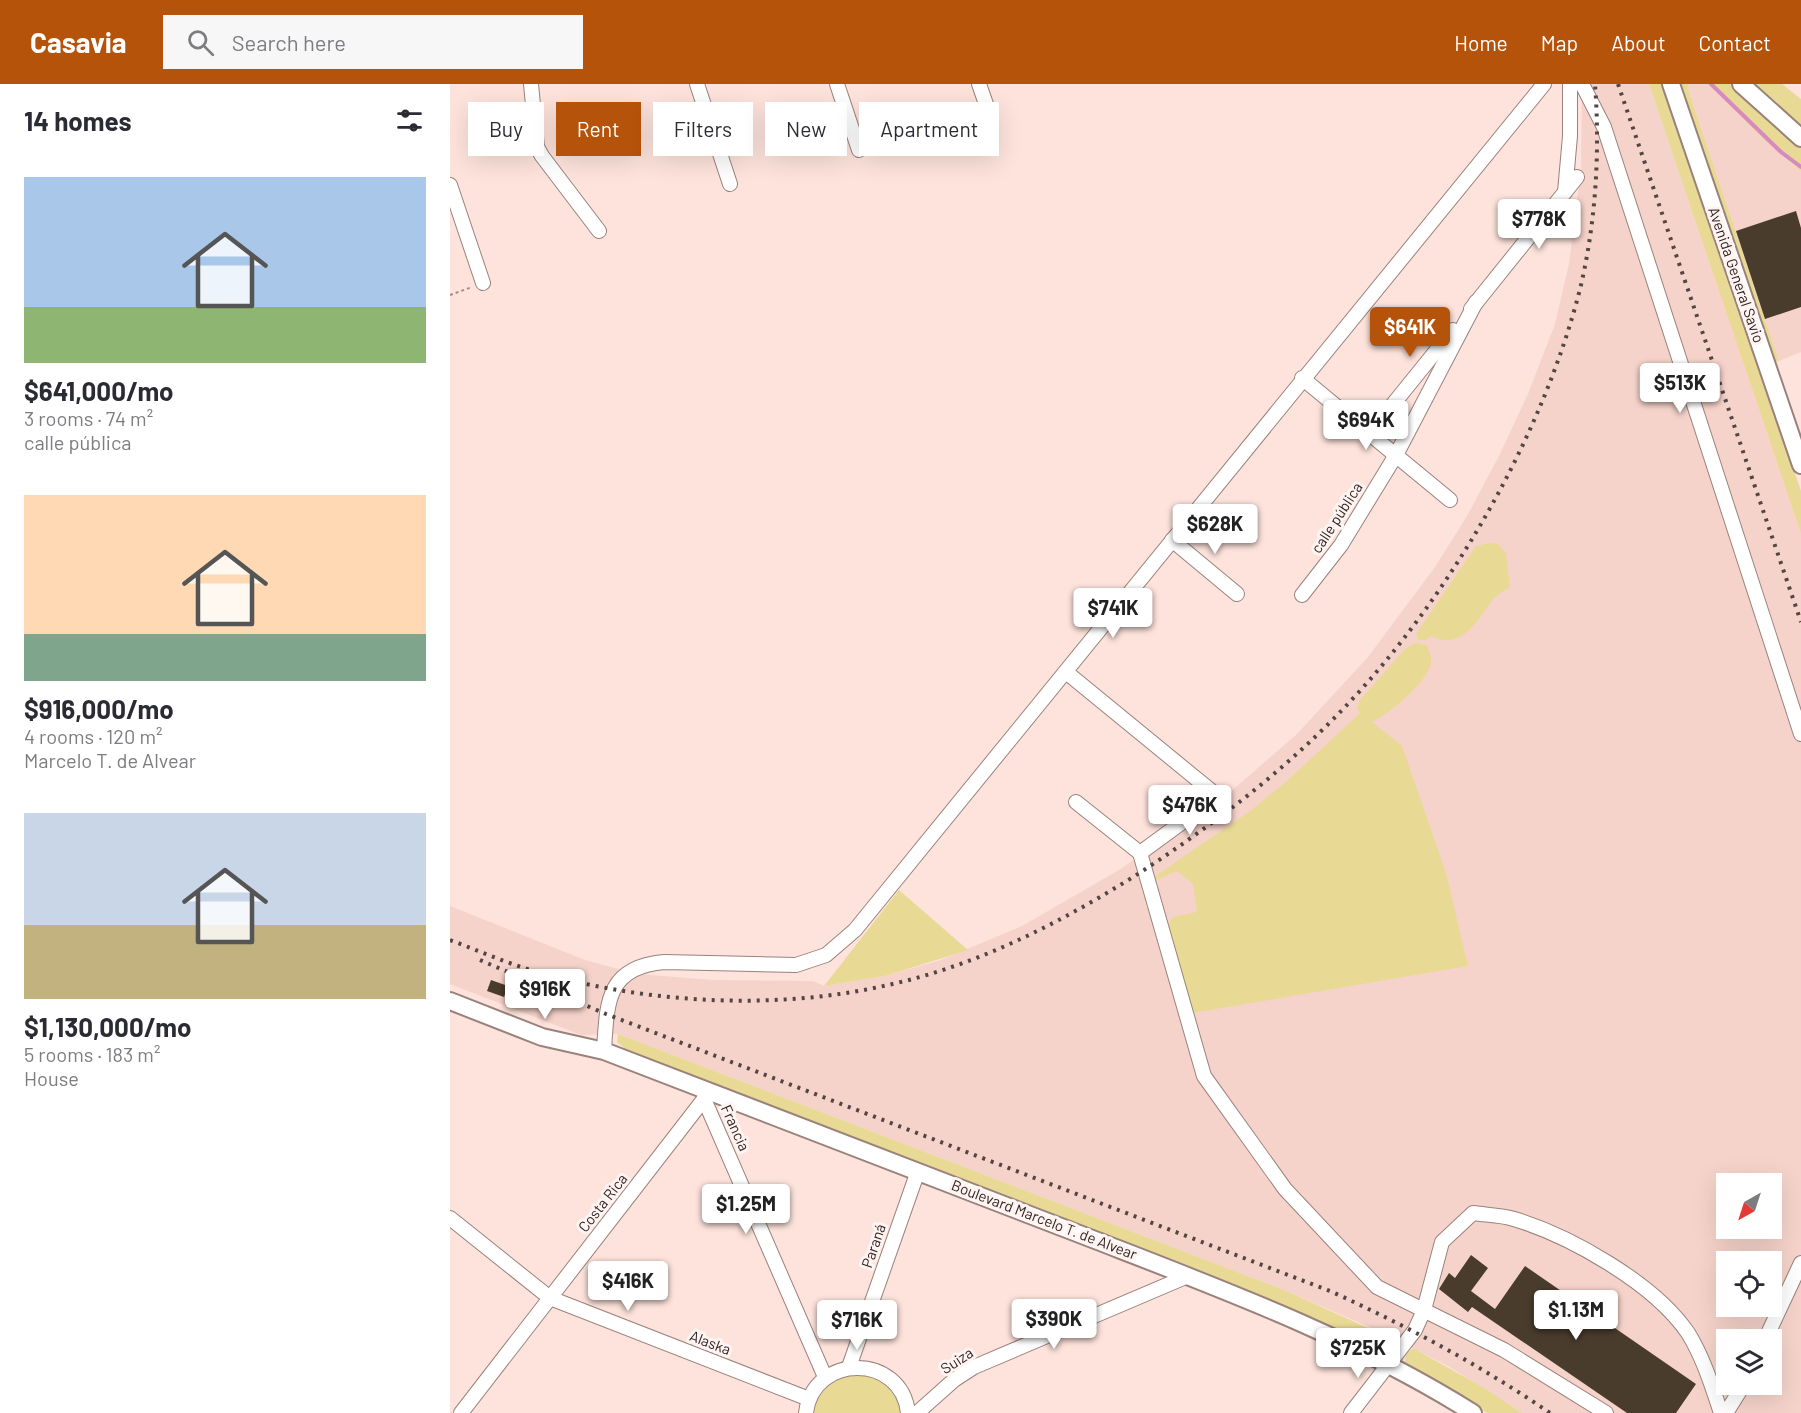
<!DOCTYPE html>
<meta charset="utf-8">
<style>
body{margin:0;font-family:Barlow,sans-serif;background:#f7f7f7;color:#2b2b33;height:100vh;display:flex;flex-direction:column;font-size:22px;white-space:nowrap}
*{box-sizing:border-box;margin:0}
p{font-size:20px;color:#7c7c81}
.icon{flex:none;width:33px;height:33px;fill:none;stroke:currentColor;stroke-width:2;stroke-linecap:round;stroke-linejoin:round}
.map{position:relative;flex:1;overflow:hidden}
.drawer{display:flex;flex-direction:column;background:#fff;width:450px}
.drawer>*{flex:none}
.banner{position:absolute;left:18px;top:18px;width:570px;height:54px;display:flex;gap:12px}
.needle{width:39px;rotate:219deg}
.fabs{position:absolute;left:1266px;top:1089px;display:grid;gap:12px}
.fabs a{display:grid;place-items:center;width:66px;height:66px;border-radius:0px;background:#fff;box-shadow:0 6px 24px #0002;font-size:30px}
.price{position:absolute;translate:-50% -51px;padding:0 14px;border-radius:6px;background:#fff;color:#222;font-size:20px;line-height:39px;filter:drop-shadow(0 2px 3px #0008)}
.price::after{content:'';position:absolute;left:50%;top:36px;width:18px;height:14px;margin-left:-9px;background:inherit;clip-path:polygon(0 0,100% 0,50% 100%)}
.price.selected{background:#b45309;color:#fff}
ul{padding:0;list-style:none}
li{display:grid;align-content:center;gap:12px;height:318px;padding:0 24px}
li span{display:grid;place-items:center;height:186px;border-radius:0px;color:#555}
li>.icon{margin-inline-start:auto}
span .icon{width:108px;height:108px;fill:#fffc;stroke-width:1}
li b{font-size:26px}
h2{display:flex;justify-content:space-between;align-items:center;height:72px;padding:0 24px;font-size:26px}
.pill{padding:0 21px;border-radius:0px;background:#fff;box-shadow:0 6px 24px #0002;font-size:21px;line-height:54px}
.pill.selected{background:#b45309;color:#fff}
header{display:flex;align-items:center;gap:36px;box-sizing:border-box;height:84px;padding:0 30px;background:#b45309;color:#fff}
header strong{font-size:28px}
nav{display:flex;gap:33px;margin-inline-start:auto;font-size:21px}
.search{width:420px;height:54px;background:#f7f7f7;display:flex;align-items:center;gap:15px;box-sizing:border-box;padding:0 21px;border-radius:0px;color:#7c7c81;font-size:22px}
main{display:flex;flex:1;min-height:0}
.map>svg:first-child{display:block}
</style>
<header>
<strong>Casavia</strong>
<div class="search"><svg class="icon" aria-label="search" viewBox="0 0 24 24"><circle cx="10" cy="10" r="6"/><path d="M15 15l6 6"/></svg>Search here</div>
<nav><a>Home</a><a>Map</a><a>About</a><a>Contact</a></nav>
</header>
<main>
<section class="drawer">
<h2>14 homes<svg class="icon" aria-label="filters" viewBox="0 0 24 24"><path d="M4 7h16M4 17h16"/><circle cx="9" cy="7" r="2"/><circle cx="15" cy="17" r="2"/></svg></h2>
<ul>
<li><span style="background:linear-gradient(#a9c7e8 70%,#8fb573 0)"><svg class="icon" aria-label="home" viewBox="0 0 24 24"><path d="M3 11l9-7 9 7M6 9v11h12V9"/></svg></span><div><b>$641,000/mo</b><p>3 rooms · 74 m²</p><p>calle pública</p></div></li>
<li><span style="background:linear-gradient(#ffd9b3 75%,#7fa58c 0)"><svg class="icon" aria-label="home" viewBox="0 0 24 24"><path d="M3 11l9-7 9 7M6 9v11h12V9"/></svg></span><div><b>$916,000/mo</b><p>4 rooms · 120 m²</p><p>Marcelo T. de Alvear</p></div></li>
<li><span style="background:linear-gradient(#c9d6e8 60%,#c2b280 0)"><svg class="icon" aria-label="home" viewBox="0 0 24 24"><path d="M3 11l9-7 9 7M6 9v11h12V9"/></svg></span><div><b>$1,130,000/mo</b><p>5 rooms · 183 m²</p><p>House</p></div></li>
</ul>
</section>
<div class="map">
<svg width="1351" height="1329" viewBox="0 0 1351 1329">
<rect width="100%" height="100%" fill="#fde3db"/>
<g fill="#f5d3ca" fill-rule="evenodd">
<path d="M1132 0H1199L1351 450V1329H1072L998 1282 931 1248 834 1206 168 950 131 951 0 900V822L135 876 187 890 264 896 363 897 374 902 435 892 491 876 572 842 669 786 771 716 847 650 918 573 985 483 1017 432 1049 372 1078 310 1105 240 1119 180 1131 85ZM1276 1100H1322V1144H1276ZM1276 1178H1322V1222H1276ZM1276 1256H1322V1300H1276Z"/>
<path d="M1238 0H1258L1315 57 1351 87V268L1329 277 1239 8Z"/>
</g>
<g fill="#e8da94">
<path d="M1199 0H1213L1351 407V450Z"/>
<path d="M1230 0H1238L1239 8 1329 277 1325 278Z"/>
<path d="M1258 0H1281L1315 34 1351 64V87L1315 57Z"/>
<path d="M1301 0H1332L1351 15V46Z"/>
<path d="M1039 459 1048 460 1056 469 1060 503C1054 507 1048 510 1044 514 1027 535 1013 568 981 552L976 556H968L966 550 1026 462Z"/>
<path d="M965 559 977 561C979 567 982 574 981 580 976 599 939 630 922 638L952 662 996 789 1018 882 742 929 718 843 722 833 747 828 743 800 727 787 706 796 704 793 800 727 837 697 910 629 907 624 909 617 956 564Z"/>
<path d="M449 806 518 866 435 892 374 902Z"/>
<path d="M168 950 834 1206 949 1258 940 1272 769 1195 178 967 167 958Z"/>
<path d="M963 1264 1034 1304 1072 1329H1037L989 1298 955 1280 956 1271Z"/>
<path d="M407 1290C432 1295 445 1304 452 1329H364C368 1304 385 1294 407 1290Z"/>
</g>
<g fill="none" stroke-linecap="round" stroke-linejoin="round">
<path stroke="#d789c2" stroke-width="4" d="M1261 0 1331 68 1351 83"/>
</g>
<g fill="#4a3c2d">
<path d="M1346 127 1351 144V223L1315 235 1286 147Z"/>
<path d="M41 896 58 902 54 913 37 907Z"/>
<path d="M1021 1171 1038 1184 1021 1207 1045 1225 1075 1182 1246 1300 1226 1329H1177L1022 1223 1018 1228 989 1205 999 1189 1005 1194Z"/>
</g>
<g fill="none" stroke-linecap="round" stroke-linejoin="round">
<g stroke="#9a827b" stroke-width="16">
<g id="minor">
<path d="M81 0 87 63 92 72 149 147"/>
<path d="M247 0 280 100"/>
<path d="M387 0 409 66"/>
<path d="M529 0 537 23"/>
<path d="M1132 0 1154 43 1351 650"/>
<path d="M0 101 33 199"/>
<path d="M1115 108 1120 52V0"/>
<path d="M1021 225 1127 93"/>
<path d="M852 294 1000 416"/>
<path d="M919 350 1003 246"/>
<path d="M722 456 787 510"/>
<path d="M852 511 891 461 946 371 1026 218"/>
<path d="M616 588 765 710 757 720 690 769"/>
<path d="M626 718 690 769 754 992 835 1105 927 1203 1054 1266 1156 1329"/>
<path d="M154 967C157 919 156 883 214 878L346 881 376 871 405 846 1094 0"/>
<path d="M256 1008 254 1015 375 1293"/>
<path d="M0 1134 100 1214 359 1315"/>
<path d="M1315 1256 1351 1179"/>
<path d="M399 1283 468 1087"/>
<path d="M11 1329 254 1015"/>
<path d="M356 1329C363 1269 452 1269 458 1329"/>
<path d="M467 1329 504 1296 524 1283 738 1192"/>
<path d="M901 1329 965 1246 974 1226 992 1158 1023 1129C1036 1131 1051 1131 1064 1135 1120 1152 1204 1199 1238 1249 1253 1273 1262 1302 1271 1329"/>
<path d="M1276 1329 1294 1300"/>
</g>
</g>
<g stroke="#9a827b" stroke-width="20">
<g id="major">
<path d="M1221 0 1351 381"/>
<path d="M1291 0 1351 54"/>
<path d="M0 917 92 953 154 967C318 1030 482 1092 645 1156 774 1206 906 1255 1023 1329"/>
</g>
</g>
<path stroke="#a08d88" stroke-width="2" stroke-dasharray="3 3" stroke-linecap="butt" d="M0 211 22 203"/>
<use href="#minor" stroke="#fff" stroke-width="14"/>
<use href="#major" stroke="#fff" stroke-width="16"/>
<g stroke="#524542" stroke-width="4" stroke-dasharray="3 6" stroke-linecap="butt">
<path d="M1168 0 1351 538"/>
<path d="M0 856C24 865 47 875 71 883 187 919 320 928 438 901 529 881 612 838 691 788 764 740 833 688 894 624 1000 513 1094 351 1131 201 1146 136 1150 67 1145 0"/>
<path d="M30 876 156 930 880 1207C957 1242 1030 1281 1100 1329"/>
</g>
</g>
<g text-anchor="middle" stroke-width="6" stroke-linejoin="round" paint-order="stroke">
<g font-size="15" fill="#2e2421" stroke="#fff4f1">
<text transform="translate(1286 191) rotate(71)" y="5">Avenida General Savio</text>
<text transform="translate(887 434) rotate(-57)" y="5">calle pública</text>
<text transform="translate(285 1044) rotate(66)" y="5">Francia</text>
<text transform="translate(153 1119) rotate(-52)" y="5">Costa Rica</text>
<text transform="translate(594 1136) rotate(21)" y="5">Boulevard Marcelo T. de Alvear</text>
<text transform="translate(424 1162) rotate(-71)" y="5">Paraná</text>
<text transform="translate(260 1259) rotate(21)" y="5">Alaska</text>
<text transform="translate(507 1277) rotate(-33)" y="5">Suiza</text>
</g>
</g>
</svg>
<div class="fabs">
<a><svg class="needle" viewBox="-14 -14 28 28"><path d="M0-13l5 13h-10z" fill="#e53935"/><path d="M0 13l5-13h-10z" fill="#7c7c81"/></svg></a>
<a><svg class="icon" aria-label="locate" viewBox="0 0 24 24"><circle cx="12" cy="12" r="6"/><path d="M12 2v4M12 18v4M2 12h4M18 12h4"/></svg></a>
<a><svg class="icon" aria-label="layers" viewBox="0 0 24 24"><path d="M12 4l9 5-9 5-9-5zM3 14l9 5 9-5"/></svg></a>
</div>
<b class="price" style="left:1089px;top:166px">$778K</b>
<b class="price selected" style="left:960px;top:274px">$641K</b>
<b class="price" style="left:1230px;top:330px">$513K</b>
<b class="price" style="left:916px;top:367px">$694K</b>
<b class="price" style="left:765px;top:471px">$628K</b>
<b class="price" style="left:663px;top:555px">$741K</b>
<b class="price" style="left:740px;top:752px">$476K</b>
<b class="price" style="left:95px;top:936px">$916K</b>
<b class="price" style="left:296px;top:1151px">$1.25M</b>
<b class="price" style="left:178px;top:1228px">$416K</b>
<b class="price" style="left:1126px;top:1257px">$1.13M</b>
<b class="price" style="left:604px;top:1266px">$390K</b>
<b class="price" style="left:407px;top:1267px">$716K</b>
<b class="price" style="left:908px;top:1295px">$725K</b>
<div class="banner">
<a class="pill">Buy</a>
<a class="pill selected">Rent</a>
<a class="pill">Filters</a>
<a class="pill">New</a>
<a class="pill">Apartment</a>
</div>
</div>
</main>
